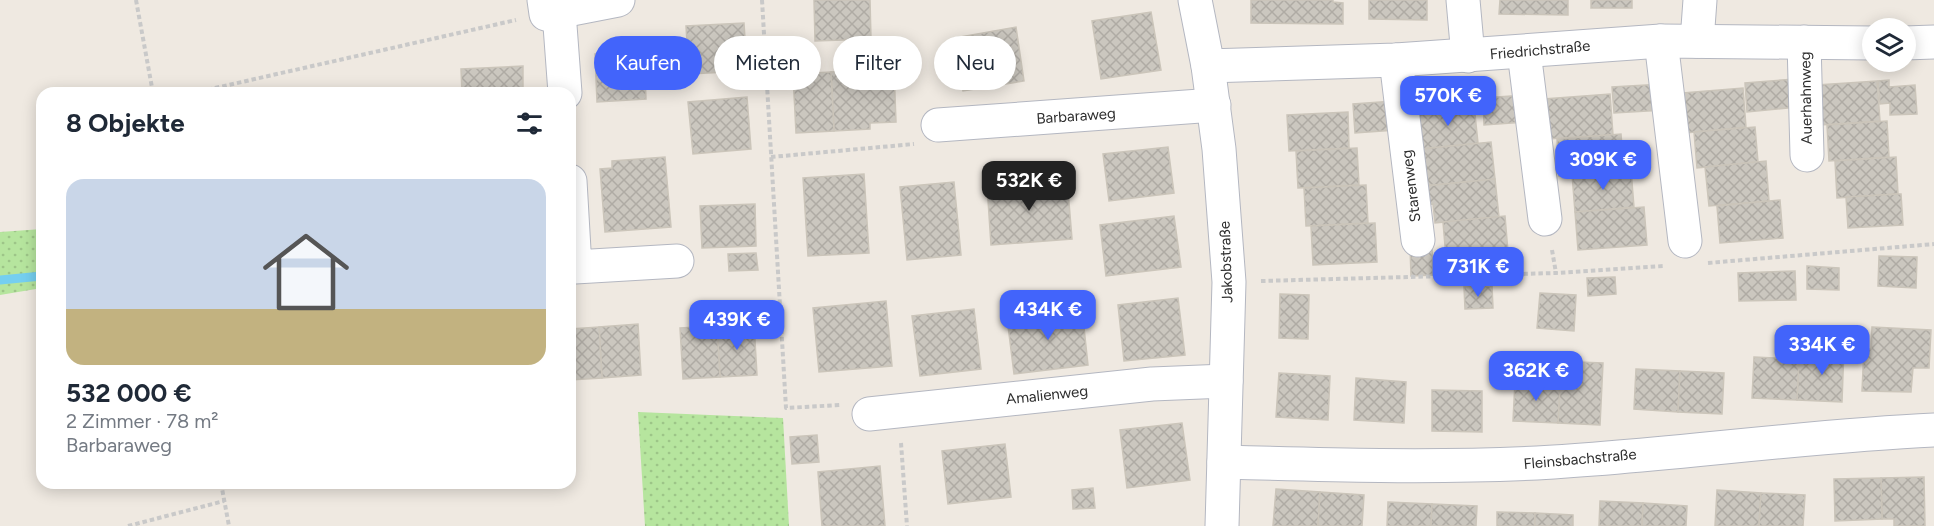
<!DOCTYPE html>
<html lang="de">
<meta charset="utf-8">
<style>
body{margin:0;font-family:Figtree,sans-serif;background:#f2f2f3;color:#1f2937;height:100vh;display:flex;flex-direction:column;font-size:22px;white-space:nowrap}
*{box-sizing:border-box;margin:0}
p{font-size:20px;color:#747a83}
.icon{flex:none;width:33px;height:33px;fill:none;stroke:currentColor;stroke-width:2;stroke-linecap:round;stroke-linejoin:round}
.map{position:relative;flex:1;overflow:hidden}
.sheet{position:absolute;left:36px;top:87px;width:540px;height:402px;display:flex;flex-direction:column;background:#fff;border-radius:18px;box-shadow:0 3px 15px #0003}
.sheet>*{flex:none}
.top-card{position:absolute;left:594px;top:36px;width:570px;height:54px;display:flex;gap:12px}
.buttons{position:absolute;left:1862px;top:18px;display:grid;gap:12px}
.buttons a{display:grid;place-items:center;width:54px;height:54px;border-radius:50%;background:#fff;box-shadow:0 3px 15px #0003;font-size:30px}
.price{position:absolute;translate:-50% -51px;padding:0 14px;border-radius:12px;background:#4264fb;color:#fff;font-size:20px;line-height:39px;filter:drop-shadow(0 2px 3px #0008)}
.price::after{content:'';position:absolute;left:50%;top:36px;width:18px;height:14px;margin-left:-9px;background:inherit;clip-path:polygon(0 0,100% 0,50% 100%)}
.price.current{background:#222;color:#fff}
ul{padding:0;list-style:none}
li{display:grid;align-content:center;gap:12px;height:318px;padding:0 30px}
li+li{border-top:2px solid #e0e1e3}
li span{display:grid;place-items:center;height:186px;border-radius:18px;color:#555}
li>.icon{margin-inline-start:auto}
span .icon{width:108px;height:108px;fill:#fffc;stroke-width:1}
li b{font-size:26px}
h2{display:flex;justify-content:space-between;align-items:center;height:72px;padding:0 30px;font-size:26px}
.tag{padding:0 21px;border-radius:27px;background:#fff;box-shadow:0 3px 15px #0003;font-size:21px;line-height:54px}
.tag.current{background:#4264fb;color:#fff}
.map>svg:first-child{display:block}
</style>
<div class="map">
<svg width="1934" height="526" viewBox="0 0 1934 526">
<defs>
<pattern id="grass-dots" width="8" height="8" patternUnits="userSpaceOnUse" patternTransform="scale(1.5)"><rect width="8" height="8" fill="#b6e59e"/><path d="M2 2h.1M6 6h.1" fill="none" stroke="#9dc588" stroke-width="1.8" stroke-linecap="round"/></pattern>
<pattern id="building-cross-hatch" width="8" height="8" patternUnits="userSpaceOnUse" patternTransform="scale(1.5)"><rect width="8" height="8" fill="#cbc7bf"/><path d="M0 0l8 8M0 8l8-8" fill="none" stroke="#afaba4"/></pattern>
</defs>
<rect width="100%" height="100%" fill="#efe9e1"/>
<g fill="url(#grass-dots)">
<path d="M42 229V288L0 295V232Z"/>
<path d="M638 412 783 418 789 526H645Z"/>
</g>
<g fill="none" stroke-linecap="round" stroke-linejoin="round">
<path stroke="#75cff0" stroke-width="9" d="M0 280 42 276"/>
</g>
<g fill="url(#building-cross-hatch)" stroke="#cbc5ba" stroke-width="1.5">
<path d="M814 0H870L871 39 815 41Z"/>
<path d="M1251 0H1333V2L1343 3V24L1251 23Z"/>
<path d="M1369 0H1427V20L1369 19Z"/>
<path d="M1500 0H1568V15L1499 14Z"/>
<rect x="1591" y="0" width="41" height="8"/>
<path d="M1151 12 1161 70 1101 79 1092 21Z"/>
<path d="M744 23 747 71 689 74 686 26Z"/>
<path d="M1016 27 1024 81 963 91 954 38Z"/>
<path d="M644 51 646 99 597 102 595 54Z"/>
<path d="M523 66V93H462L461 69Z"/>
<path d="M894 69 896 122 870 123V129L834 131 831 72Z"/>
<path d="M831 72 834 131 796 133 793 74Z"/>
<path d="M1795 79 1797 107 1747 112 1745 83Z"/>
<path d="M1889 80V87L1915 85 1917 114 1890 115V103L1880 104 1878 81Z"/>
<path d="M1877 81 1880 121 1820 125 1817 85Z"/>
<path d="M1663 84 1664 110 1614 113 1612 87Z"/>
<path d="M1743 88 1746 127 1686 133 1683 93Z"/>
<path d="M1610 94 1613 135 1547 139 1544 99Z"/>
<path d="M1526 95 1527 122 1484 125 1483 98Z"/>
<path d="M747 97 751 149 693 154 688 102Z"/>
<path d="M1394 101 1396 130 1355 133 1353 104Z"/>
<path d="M1474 105 1478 143 1422 149 1418 110Z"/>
<path d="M1348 112 1349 148 1289 151 1287 115Z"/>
<path d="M1887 121 1889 157 1829 161 1827 125Z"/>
<path d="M1755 127 1758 162 1697 168 1694 132Z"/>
<path d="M1621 134 1624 171 1559 176 1557 139Z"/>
<path d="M1491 142 1495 179 1425 186 1422 149Z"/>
<path d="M1168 147 1174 193 1109 201 1103 154Z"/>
<path d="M1357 148 1359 185 1298 188 1296 151Z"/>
<path d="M665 157 671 227 605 232 600 169 612 168V161Z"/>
<path d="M1896 157 1898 194 1837 198 1835 161Z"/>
<path d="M1766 161 1769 201 1709 206 1705 167Z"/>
<path d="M1631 170 1634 207 1575 212 1572 174Z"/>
<path d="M864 174 869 253 808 256 803 178Z"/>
<path d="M1067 178 1072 239 991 245 987 185Z"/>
<path d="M1495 179 1499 217 1435 223 1433 204 1427 205 1425 186Z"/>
<path d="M954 182 961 255 907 260 900 187Z"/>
<path d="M1366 185 1368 223 1306 226 1304 188Z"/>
<path d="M1898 194H1901L1903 225 1848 228 1846 197Z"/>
<path d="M1780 200 1783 238 1720 243 1717 206Z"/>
<path d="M755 204 756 246 702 248 700 206Z"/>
<path d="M1644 207 1647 245 1578 250 1575 212Z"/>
<path d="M1174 216 1181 267 1106 276 1100 225Z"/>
<path d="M1505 216 1508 252 1446 258 1443 222Z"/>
<path d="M1375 223 1377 262 1313 265 1311 226Z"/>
<path d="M1432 245 1433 275 1411 276 1410 246Z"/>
<path d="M756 253 758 270 729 271 728 254Z"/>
<path d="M1879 256 1917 257 1916 288 1878 286Z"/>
<path d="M1807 266 1839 268V290L1807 289Z"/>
<path d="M1795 271 1796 300 1739 301 1738 273Z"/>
<path d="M1615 277 1616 294 1588 296 1587 278Z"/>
<path d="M1492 286 1493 308 1465 309 1464 287Z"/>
<path d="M1540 293 1576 295 1574 331 1537 328Z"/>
<path d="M1280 294 1309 295 1308 339 1279 338Z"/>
<path d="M1178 298 1185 355 1124 361 1118 305Z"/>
<path d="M886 301 892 366 819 372 813 308Z"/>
<path d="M974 309 981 369 920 376 912 316Z"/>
<path d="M1082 309 1088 365 1014 374 1007 318Z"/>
<path d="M638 324 641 375 602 378 599 327Z"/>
<path d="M754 324 757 375 720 377 717 326Z"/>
<path d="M717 326 720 377 683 379 680 328Z"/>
<path d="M599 327 602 378 570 380V329Z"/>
<path d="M1872 327 1931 330 1929 368H1913L1911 392 1862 391 1864 349H1871Z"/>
<path d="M1815 345 1844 347 1842 402 1797 400 1799 359 1815 360Z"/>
<path d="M1754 357 1799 359 1797 400 1752 398Z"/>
<path d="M1578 362 1603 363 1600 425 1558 423 1560 384H1577Z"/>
<path d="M1636 369 1680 371 1678 412 1634 409Z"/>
<path d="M1680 371 1724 373 1722 414 1678 412Z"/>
<path d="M1279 373 1330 376 1328 420 1276 417Z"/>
<path d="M1356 378 1406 382 1404 423 1354 420Z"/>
<path d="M1515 381 1560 384 1558 423 1513 421Z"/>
<path d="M1432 390 1482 391V432L1432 431Z"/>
<path d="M1182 423 1190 480 1127 488 1120 430Z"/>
<path d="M817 435 819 462 792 464 790 437Z"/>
<path d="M1005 444 1011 497 948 504 942 451Z"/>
<path d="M880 466 885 526H822L818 472Z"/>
<path d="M1924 477 1925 526H1894V519H1882L1881 478Z"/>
<path d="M1881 478 1882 519 1835 521 1834 479Z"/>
<path d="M1093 488 1095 508 1073 509 1072 490Z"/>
<path d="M1276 489 1320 492 1318 526H1273Z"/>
<path d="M1717 490 1761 493 1759 526H1715Z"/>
<path d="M1320 492 1364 495 1362 526H1318Z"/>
<path d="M1761 493 1805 495 1803 526H1759Z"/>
<path d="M1600 501 1643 503 1642 526H1599Z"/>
<path d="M1388 502 1432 504 1431 526H1387Z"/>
<path d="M1643 503 1687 506 1686 526H1642Z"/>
<path d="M1432 504 1477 506 1476 526H1431Z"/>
<path d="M1497 512 1535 513V526H1497Z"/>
<path d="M1535 513 1573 515V526H1535Z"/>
</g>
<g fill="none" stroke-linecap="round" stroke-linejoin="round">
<g stroke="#b4b7c1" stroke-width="35">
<g id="minor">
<path d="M544 0 546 14 618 0"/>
<path d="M1195 0 1208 66 1219 149 1229 282 1222 526"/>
<path d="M1463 0 1468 56"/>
<path d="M559 12 565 93"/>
<path d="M1661 41 1685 241"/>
<path d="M1697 41 1700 0"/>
<path d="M1804 42 1807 155"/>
<path d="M1905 43 1934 42"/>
<path d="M1524 52 1545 219"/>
<path d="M1396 60 1418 240"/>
<path d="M1208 66 1396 60 1661 41 1872 43"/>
<path d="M938 125 1214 105"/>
<path d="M570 181 575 267 677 261"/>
<path d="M869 414 1152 384 1226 381"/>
<path d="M1224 462C1328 465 1433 468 1537 463 1669 456 1801 436 1934 430"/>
</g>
</g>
<g stroke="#c9c9c9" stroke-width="4" stroke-dasharray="4.5 3" stroke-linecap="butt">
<path d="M136 0 153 93"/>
<path d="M762 0 786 408 840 405"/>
<path d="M193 93 516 20"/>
<path d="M771 157 914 144"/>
<path d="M1552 250 1556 273"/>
<path d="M1708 263 1934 244"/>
<path d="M1261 281 1556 273 1664 266"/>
<path d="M901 443 907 526"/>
<path d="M221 483 229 526"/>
<path d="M128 526 224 501"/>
</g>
<use href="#minor" stroke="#fff" stroke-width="33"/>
</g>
<g text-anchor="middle" stroke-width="4.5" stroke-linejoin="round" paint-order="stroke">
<g font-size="15" fill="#2e2e2e" stroke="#fff">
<text transform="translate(1540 50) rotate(-5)" y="5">Friedrichstraße</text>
<text transform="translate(1806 98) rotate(-91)" y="5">Auerhahnweg</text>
<text transform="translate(1076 116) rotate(-4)" y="5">Barbaraweg</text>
<text transform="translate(1411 186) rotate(-97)" y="5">Starenweg</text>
<text transform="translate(1226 262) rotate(-92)" y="5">Jakobstraße</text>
<text transform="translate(1047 395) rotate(-6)" y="5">Amalienweg</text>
<text transform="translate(1580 459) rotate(-5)" y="5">Fleinsbachstraße</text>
</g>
</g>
</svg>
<div class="buttons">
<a><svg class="icon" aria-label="layers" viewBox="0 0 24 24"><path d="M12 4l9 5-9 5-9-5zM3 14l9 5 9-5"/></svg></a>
</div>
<b class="price" style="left:1448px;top:127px">570K €</b>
<b class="price" style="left:1603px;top:191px">309K €</b>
<b class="price current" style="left:1029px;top:212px">532K €</b>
<b class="price" style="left:1478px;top:298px">731K €</b>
<b class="price" style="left:1048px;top:341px">434K €</b>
<b class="price" style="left:737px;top:351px">439K €</b>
<b class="price" style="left:1822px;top:376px">334K €</b>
<b class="price" style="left:1536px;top:402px">362K €</b>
<div class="top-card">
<a class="tag current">Kaufen</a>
<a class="tag">Mieten</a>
<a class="tag">Filter</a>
<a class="tag">Neu</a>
</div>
<section class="sheet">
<h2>8 Objekte<svg class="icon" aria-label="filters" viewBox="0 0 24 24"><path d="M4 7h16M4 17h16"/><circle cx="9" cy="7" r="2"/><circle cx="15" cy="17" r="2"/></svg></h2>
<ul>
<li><span style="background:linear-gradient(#c9d6e8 70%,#c2b280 0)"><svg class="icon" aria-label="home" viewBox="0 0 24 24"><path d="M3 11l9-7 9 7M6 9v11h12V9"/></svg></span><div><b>532 000 €</b><p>2 Zimmer · 78 m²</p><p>Barbaraweg</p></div></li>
</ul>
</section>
</div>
